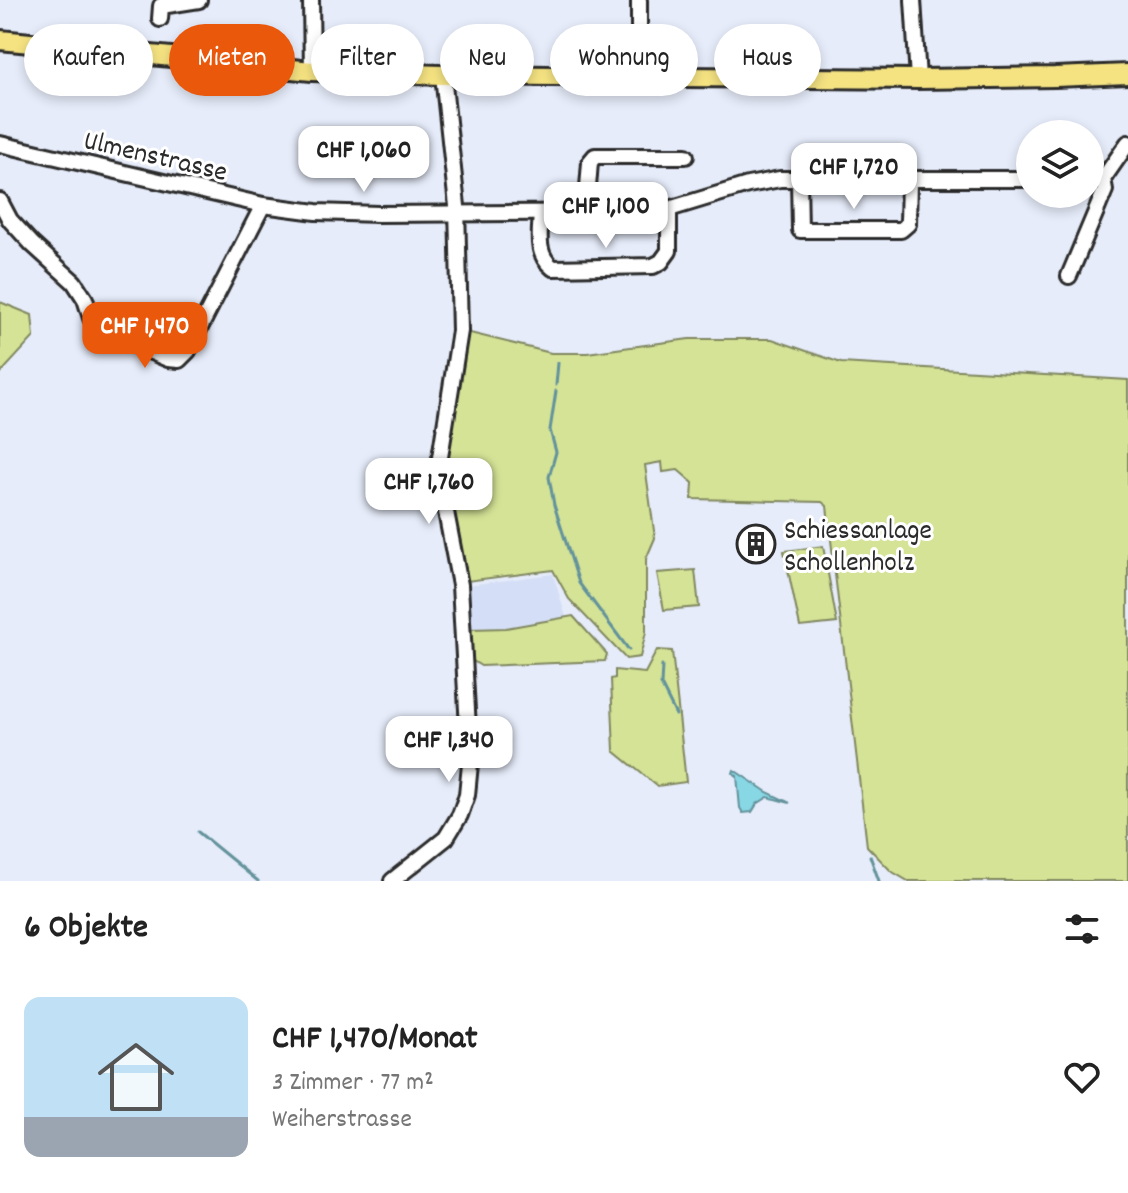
<!DOCTYPE html>
<html lang="de">
<meta charset="utf-8">
<style>
body{margin:0;font-family:Dekko,sans-serif;background:#f6f6f6;color:#222;height:100vh;display:flex;flex-direction:column;font-size:30px;white-space:nowrap}
*{box-sizing:border-box;margin:0}
p{font-size:26px;color:#767676}
.icon{flex:none;width:44px;height:44px;fill:none;stroke:currentColor;stroke-width:2;stroke-linecap:round;stroke-linejoin:round}
.map{position:relative;height:881px;overflow:hidden}
.panel{display:flex;flex-direction:column;background:#fff;flex:1}
.panel>*{flex:none}
.hud{position:absolute;left:24px;top:24px;width:1080px;height:72px;display:flex;gap:16px}
.fabs{position:absolute;left:1016px;top:120px;display:grid;gap:16px}
.fabs a{display:grid;place-items:center;width:88px;height:88px;border-radius:50%;background:#fff;box-shadow:0 4px 12px #0003;font-size:40px}
.price{position:absolute;translate:-50% -68px;padding:0 18px;border-radius:16px;background:#fff;color:#222;font-size:26px;line-height:52px;filter:drop-shadow(0 2px 4px #0008)}
.price::after{content:'';position:absolute;left:50%;top:48px;width:24px;height:18px;margin-left:-12px;background:inherit;clip-path:polygon(0 0,100% 0,50% 100%)}
.price.selected{background:#ea580c;color:#fff}
ul{padding:0;list-style:none}
li{display:flex;align-items:center;gap:24px;height:200px;padding:0 24px}
li span{display:grid;place-items:center;flex:none;width:224px;height:160px;border-radius:16px;color:#555}
li>.icon{margin-inline-start:auto}
span .icon{width:96px;height:96px;fill:#fffc;stroke-width:1}
li b{font-size:34px}
h2{display:flex;justify-content:space-between;align-items:center;height:96px;padding:0 24px;font-size:34px}
.tag{padding:0 28px;border-radius:36px;background:#fff;box-shadow:0 4px 12px #0003;font-size:28px;line-height:72px}
.tag.selected{background:#ea580c;color:#fff}
.map>svg:first-child{display:block}
</style>
<div class="map">
<svg width="1128" height="881" viewBox="0 0 1128 881">
<rect width="100%" height="100%" fill="#e6ecfa"/>
<filter id="ink" filterUnits="userSpaceOnUse"><feTurbulence type="fractalNoise" baseFrequency=".0125" numOctaves="2"/><feDisplacementMap in="SourceGraphic" scale="16" xChannelSelector="R" yChannelSelector="G"/><feConvolveMatrix kernelMatrix="1 2 1 2 8 2 1 2 1" color-interpolation-filters="sRGB"/></filter>
<g filter="url(#ink)">
<path fill="#d4def6" d="M553 574 566 617 507 627 470 628 468 585Z"/>
<g fill="#d4e396" stroke="#808760" stroke-width="2">
<path d="M0 302 32 315 34 337 0 374Z"/>
<path d="M466 332 551 353H587L689 339H772L841 363 1128 380V881H908L891 871 867 846 827 506 822 502 692 499 693 483 678 470 663 472 662 462 645 465 655 538 646 559V632L640 657 626 659 569 599 553 570 467 581 447 477 445 453Z"/>
<path d="M823 546 837 623 800 627 784 551Z"/>
<path d="M695 570 699 607 664 610 657 573Z"/>
<path d="M573 616 607 654 605 661 481 666 473 661 470 629 506 628Z"/>
<path d="M657 650 672 651 686 782 657 786 614 751 611 679 615 678V670L645 673Z"/>
</g>
<path fill="#88d7e5" stroke="#63929b" stroke-width="2" d="M734 770 767 792 790 803 768 797 757 804 752 812 743 813 740 808 737 776 733 773Z"/>
<g fill="none" stroke-linecap="round" stroke-linejoin="round">
<g stroke="#63929b" stroke-width="3">
<path d="M556 385 558 363"/>
<path d="M556 391 550 430 556 452 549 477 554 505 579 583 629 650"/>
<path d="M662 666 661 685 676 715"/>
<path d="M198 832 258 881"/>
<path d="M870 856 879 881"/>
</g>
<g stroke="#2b2b2b" stroke-width="20">
<g id="minor">
<path d="M311 0 312 71"/>
<path d="M639 0V76"/>
<path d="M913 0 918 79"/>
<path d="M160 19 161 6 199 0"/>
<path d="M0 144 263 205 316 212 378 214 631 212 669 209 748 185 780 179H1030"/>
<path d="M799 178 800 230H901L908 224 909 179"/>
<path d="M0 201 10 220 32 244 74 282 85 299 91 318 100 330 168 359 179 360 188 351 263 205"/>
<path d="M541 213C540 233 535 254 553 268L653 266 661 262 669 251V209"/>
<path d="M586 213 590 162 595 156H686"/>
<path d="M1069 276 1105 190 1103 179 1128 143"/>
<path d="M392 881 446 838 460 815 467 795 470 764 460 585 438 470 460 331 457 206 443 75"/>
</g>
</g>
<g stroke="#2b2b2b" stroke-width="24">
<path id="major" d="M0 40 312 71 443 75 918 79 1055 77 1128 74"/>
</g>
<use href="#minor" stroke="#fff" stroke-width="14"/>
<use href="#major" stroke="#f5e382" stroke-width="18"/>
</g>
</g>
<defs>
<g id="building-ring" transform="scale(2)"><circle r="9.5" fill="#fff" stroke="#2b2b2b" stroke-width="1.5"/><path d="M-4-6H4V6H1V3H-1V6H-4ZM-2.5-4.3h1.7v1.8h-1.7ZM.8-4.3h1.7v1.8H.8ZM-2.5-1h1.7V.8h-1.7ZM.8-1h1.7V.8H.8Z" fill="#2b2b2b"/></g>
</defs>
<g fill-rule="evenodd">
<use href="#building-ring" x="756" y="544"/>
</g>
<g text-anchor="middle" stroke-width="6" stroke-linejoin="round" paint-order="stroke">
<g font-size="28" fill="#2b2b2b" stroke="#fff">
<text transform="translate(156 154) rotate(13)" y="10">Ulmenstrasse</text>
</g>
<g font-size="28" fill="#2b2b2b" stroke="#fff" text-anchor="start">
<text x="784" y="538">Schiessanlage<tspan x="784" dy="32">Schollenholz</tspan></text>
</g>
</g>
</svg>
<div class="fabs">
<a><svg class="icon" aria-label="layers" viewBox="0 0 24 24"><path d="M12 4l9 5-9 5-9-5zM3 14l9 5 9-5"/></svg></a>
</div>
<b class="price" style="left:364px;top:194px">CHF 1,060</b>
<b class="price" style="left:854px;top:211px">CHF 1,720</b>
<b class="price" style="left:606px;top:250px">CHF 1,100</b>
<b class="price selected" style="left:145px;top:370px">CHF 1,470</b>
<b class="price" style="left:429px;top:526px">CHF 1,760</b>
<b class="price" style="left:449px;top:784px">CHF 1,340</b>
<div class="hud">
<a class="tag">Kaufen</a>
<a class="tag selected">Mieten</a>
<a class="tag">Filter</a>
<a class="tag">Neu</a>
<a class="tag">Wohnung</a>
<a class="tag">Haus</a>
</div>
</div>
<section class="panel">
<h2>6 Objekte<svg class="icon" aria-label="filters" viewBox="0 0 24 24"><path d="M4 7h16M4 17h16"/><circle cx="9" cy="7" r="2"/><circle cx="15" cy="17" r="2"/></svg></h2>
<ul>
<li><span style="background:linear-gradient(#bfe0f5 75%,#9aa5b1 0)"><svg class="icon" aria-label="home" viewBox="0 0 24 24"><path d="M3 11l9-7 9 7M6 9v11h12V9"/></svg></span><div><b>CHF 1,470/Monat</b><p>3 Zimmer · 77 m²</p><p>Weiherstrasse</p></div><svg class="icon" aria-label="heart" viewBox="0 0 24 24"><path d="M12 20l-8-8c-3-5 5-10 8-4 3-6 11-1 8 4z"/></svg></li>
</ul>
</section>
